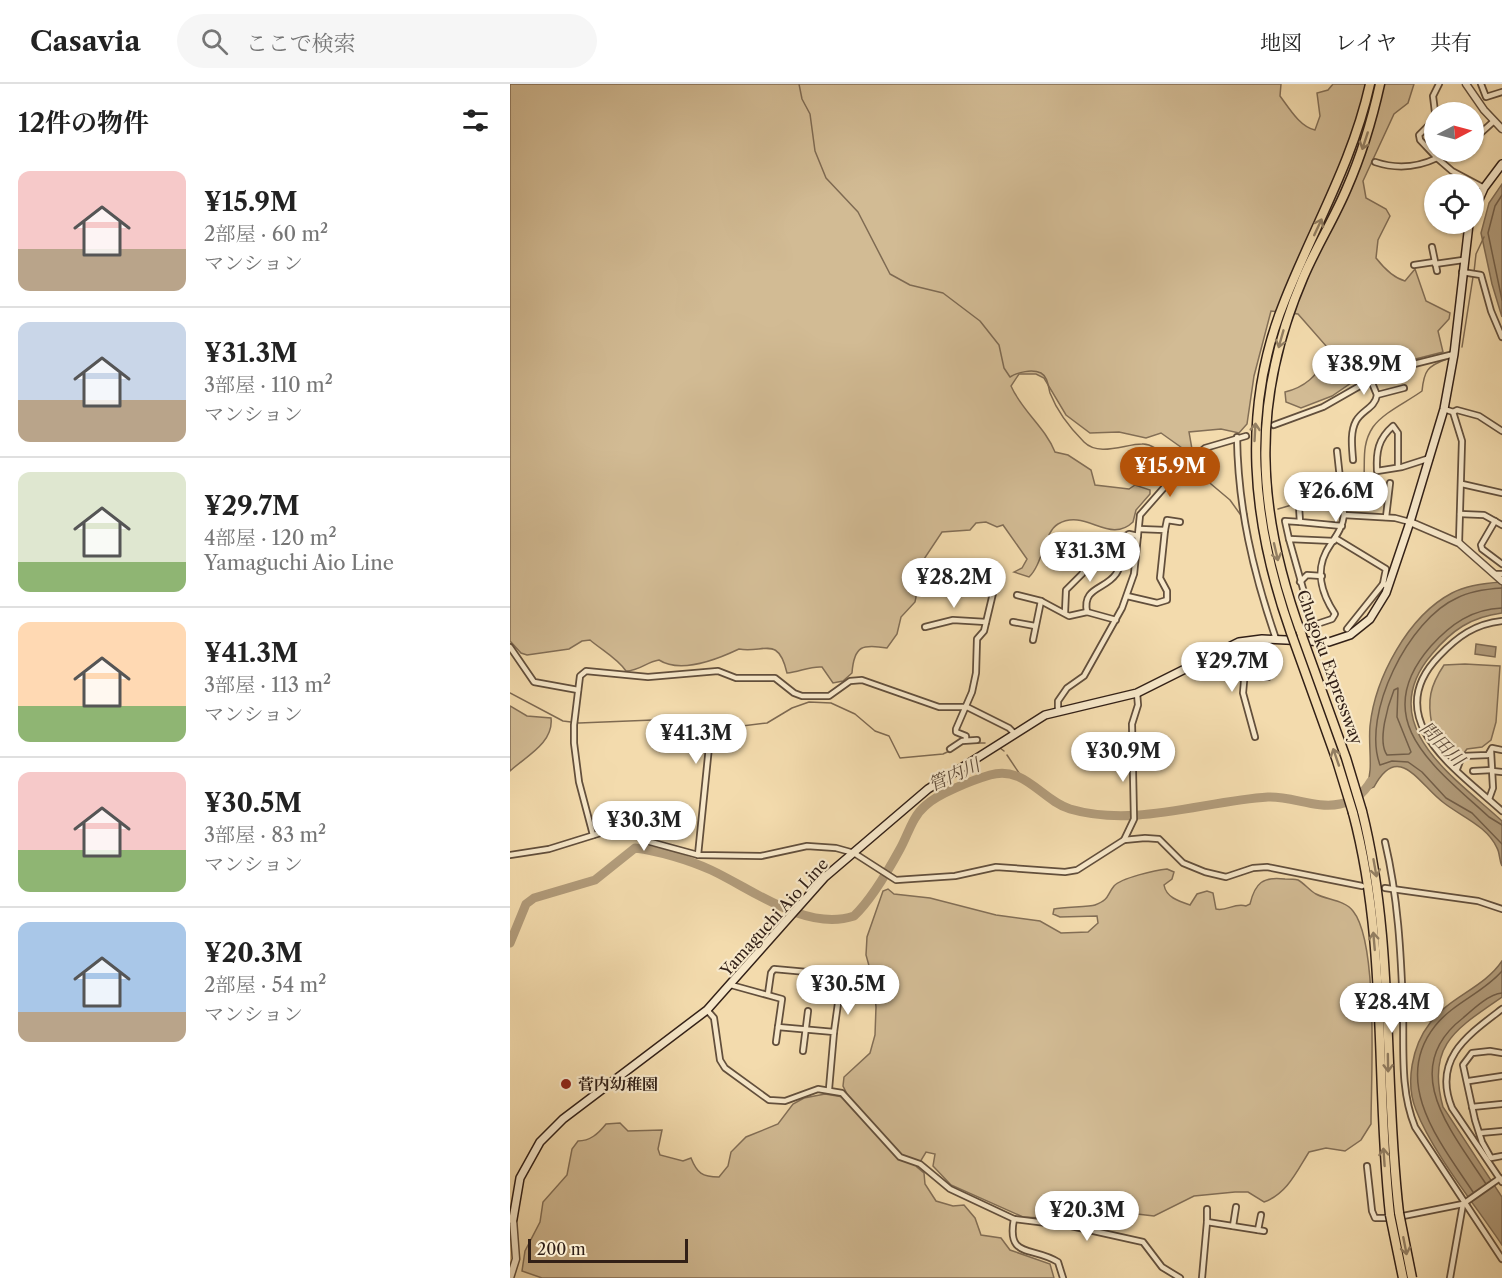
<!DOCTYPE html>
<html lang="ja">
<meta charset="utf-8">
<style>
body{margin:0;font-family:"Libre Caslon Text","Noto Serif JP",serif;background:#f6f6f6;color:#222;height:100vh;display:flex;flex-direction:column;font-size:22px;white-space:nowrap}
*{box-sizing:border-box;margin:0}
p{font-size:20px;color:#767676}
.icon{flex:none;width:33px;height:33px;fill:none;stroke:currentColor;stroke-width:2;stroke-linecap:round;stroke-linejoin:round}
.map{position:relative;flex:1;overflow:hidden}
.side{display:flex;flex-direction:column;background:#fff;width:510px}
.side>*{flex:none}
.needle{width:39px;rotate:84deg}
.buttons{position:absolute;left:914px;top:18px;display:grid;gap:12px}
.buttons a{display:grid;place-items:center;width:60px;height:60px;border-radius:50%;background:#fff;box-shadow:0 2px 4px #0004;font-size:30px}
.scale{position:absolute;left:18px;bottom:15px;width:160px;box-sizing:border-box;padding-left:6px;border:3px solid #322017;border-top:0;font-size:16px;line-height:21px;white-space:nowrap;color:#322017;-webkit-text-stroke:4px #f7e8ca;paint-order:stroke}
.price{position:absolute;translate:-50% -51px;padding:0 14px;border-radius:21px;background:#fff;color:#222;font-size:20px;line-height:39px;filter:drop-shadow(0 2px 3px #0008)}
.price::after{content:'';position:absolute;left:50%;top:36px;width:18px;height:14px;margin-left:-9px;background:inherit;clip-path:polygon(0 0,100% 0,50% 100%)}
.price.current{background:#b45309;color:#fff}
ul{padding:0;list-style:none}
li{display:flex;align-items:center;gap:18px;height:150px;padding:0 18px}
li+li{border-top:2px solid #e0e0e0}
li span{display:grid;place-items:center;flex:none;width:168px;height:120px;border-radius:12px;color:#555}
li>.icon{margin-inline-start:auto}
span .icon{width:72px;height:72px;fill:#fffc;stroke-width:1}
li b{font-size:26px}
h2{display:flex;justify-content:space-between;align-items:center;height:72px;padding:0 18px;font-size:26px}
header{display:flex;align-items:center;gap:36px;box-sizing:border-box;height:84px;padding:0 30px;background:#fff;border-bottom:2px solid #e0e0e0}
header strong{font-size:28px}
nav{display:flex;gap:33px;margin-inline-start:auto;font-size:21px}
.search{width:420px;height:54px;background:#f6f6f6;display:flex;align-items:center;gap:15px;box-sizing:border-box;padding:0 21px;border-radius:33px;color:#767676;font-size:22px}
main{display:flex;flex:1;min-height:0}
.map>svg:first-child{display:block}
</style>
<header>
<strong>Casavia</strong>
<div class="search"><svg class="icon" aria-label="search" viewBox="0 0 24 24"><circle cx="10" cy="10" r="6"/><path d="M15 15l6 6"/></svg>ここで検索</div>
<nav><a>地図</a><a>レイヤ</a><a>共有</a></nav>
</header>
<main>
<section class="side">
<h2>12件の物件<svg class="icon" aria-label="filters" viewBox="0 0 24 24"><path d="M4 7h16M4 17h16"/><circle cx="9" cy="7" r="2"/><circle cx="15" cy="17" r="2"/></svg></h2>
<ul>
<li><span style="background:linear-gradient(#f6c9c9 65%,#b9a48a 0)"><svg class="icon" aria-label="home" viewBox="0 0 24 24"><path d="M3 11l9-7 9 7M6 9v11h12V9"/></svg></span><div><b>¥15.9M</b><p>2部屋 · 60 m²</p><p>マンション</p></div></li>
<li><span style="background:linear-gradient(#c9d6e8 65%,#b9a48a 0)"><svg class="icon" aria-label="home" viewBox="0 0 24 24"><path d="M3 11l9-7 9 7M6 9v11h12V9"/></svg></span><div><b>¥31.3M</b><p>3部屋 · 110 m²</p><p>マンション</p></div></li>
<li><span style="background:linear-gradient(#dfe7d0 75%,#8fb573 0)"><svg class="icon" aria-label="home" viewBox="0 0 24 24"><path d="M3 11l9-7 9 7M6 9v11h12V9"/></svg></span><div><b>¥29.7M</b><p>4部屋 · 120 m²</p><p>Yamaguchi Aio Line</p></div></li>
<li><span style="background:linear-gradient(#ffd9b3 70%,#8fb573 0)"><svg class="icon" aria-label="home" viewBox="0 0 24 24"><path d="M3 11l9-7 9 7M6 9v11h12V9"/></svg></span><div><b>¥41.3M</b><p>3部屋 · 113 m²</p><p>マンション</p></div></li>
<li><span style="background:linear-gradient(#f6c9c9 65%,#8fb573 0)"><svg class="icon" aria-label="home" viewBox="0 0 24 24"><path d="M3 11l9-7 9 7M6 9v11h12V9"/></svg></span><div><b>¥30.5M</b><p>3部屋 · 83 m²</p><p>マンション</p></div></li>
<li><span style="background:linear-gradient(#a9c7e8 75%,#b9a48a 0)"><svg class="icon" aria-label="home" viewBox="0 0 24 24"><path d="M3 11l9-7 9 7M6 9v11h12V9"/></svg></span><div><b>¥20.3M</b><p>2部屋 · 54 m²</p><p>マンション</p></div></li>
</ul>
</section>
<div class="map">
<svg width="992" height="1194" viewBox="0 0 992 1194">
<rect width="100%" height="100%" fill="#f3dbad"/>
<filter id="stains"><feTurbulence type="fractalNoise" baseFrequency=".00333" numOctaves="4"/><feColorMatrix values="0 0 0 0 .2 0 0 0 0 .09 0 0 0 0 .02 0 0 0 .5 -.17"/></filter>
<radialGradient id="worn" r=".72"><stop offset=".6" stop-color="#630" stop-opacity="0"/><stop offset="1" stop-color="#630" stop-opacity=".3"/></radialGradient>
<g fill="#d2bb94" stroke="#826e56" stroke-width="1.5">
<path d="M0 0H771L770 12C779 24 790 43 805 46L810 32 807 9 818 6 823 0H904L898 19 884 30 853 97 856 114 876 125 880 132 868 156 866 174C873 183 884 194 895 197L905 185 916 217 940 229 939 235 928 247 933 268 882 281 847 295 822 312 791 324 776 318 775 308C796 303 805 292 818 275L817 263 788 230 761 227 744 292 737 340 729 349 711 345 679 348 682 365 675 366 651 349 636 354 609 348 580 349 556 331 534 294 526 290H509L501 302C512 327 535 343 545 368L558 371 581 386 585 401 619 405 625 401 640 406V410L626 426 623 438C599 461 576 424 548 440 534 448 533 480 519 493L504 488 512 484 517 475 493 441 487 443 476 438 466 439 460 446 432 448 414 475 405 518 391 533 387 550 377 564C353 560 344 561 342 589L333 597 323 599 312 583C300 582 289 588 277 589 268 550 253 570 229 565 208 575 171 590 149 576 136 578 130 587 116 587 107 574 93 567 80 556L72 557 59 565 17 571 11 569 0 557Z"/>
<path d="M955 580 990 582 986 638 981 656 972 663 957 665 953 670H946V665L922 641C917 616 920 602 934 581Z"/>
<path d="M0 622 17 632 41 634C44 659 15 673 0 687Z"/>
<path d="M657 785 664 788 662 795 654 801C656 813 668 817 680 821L687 810 697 807 703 809 706 825C716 828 725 818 736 822L740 820C745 799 753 792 775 795 779 795 784 795 788 796 794 799 800 807 806 810 817 816 835 816 843 827 869 859 861 995 861 1040L851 1056 835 1067 816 1064 799 1068C787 1087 777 1110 754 1118L738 1108H725L684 1112 644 1132 627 1130 621 1113H613L603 1137 578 1132 569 1136 513 1133 441 1101 423 1082 425 1070 416 1068 407 1083 414 1089 415 1100 426 1117 443 1122 454 1121 465 1134 471 1151 491 1154 500 1166 540 1180 544 1194H32L12 1187 15 1167 30 1138 33 1118 57 1091 62 1065 68 1057C80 1057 88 1050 96 1040L110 1039 118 1047 152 1046 148 1065 150 1071 173 1077 181 1074C187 1089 192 1093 209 1093L218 1082 221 1068 236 1053 268 1040 283 1020 294 1014 315 1010 333 1013 337 1010 333 1002 334 993 360 969 365 951 366 923 364 900 356 871 357 853 373 807 378 805 384 810 420 814 486 831 530 837 551 849 578 848 588 839 587 832 550 833 543 830 544 825C554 823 580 823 585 821 600 815 596 812 604 802 611 794 646 786 657 785Z"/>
</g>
<g fill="#b19b7a" stroke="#7e6a52" stroke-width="1.5">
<path d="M992 100V233L982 200 971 149 979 119Z"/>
<path d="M992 498V529C961 533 942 546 922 570 862 640 944 693 992 737V782C989 776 990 769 987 764 977 742 952 733 934 719 910 702 889 656 864 703L856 706C864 684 858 665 860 642 865 594 898 532 942 509 957 501 976 499 992 498Z"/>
<path d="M966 560 986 563 985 573 965 570Z"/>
<path d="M992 877V913C946 945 916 961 933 1023L992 1113V1161C966 1122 922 1068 906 1026 895 999 902 962 920 939 939 913 974 904 992 877Z"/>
</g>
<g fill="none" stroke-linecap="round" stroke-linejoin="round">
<g stroke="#725e48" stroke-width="1.5">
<path d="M992 111 985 122 978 149 992 216"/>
<path d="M992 504C977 505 960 507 947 514 899 535 851 630 870 681L882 677 898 678 912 688 936 714 962 729 992 760"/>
<path d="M992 524C962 525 941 540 921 562 856 636 926 684 979 733L992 741"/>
<path d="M888 604 887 633 901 668 899 670 877 671C867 657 878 621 884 606Z"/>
<path d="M976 1100C942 1048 887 985 953 934 963 925 979 910 992 909"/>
<path d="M963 1108C932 1061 880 999 925 942 943 919 973 909 992 887"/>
</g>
<g stroke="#7e6a52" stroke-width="1.5">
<path d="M289 0 292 15 300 30 305 67 316 94 348 128 380 190 400 201 433 209 470 237 489 261 494 284 500 293C508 288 522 285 531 289 538 293 538 302 540 309 547 327 561 345 574 358 589 373 615 360 632 360 648 359 656 379 669 384"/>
<path d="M964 188 966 170 974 153"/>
<path d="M952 263 963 193"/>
<path d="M674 384H682L720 416 730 430H737"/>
<path d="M837 424 844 423C864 394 845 370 863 343 874 328 897 318 912 307 914 287 917 282 937 275"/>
<path d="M768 425 785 420 831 423"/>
<path d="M0 609 53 637 69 639 193 634 224 643 257 639 282 624 299 618 321 619 345 630 365 647 379 652 390 674 433 670 446 664"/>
<path d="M464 659H475"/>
<path d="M490 664 494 667"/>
<path d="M497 671 511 692"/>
</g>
<path stroke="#b19b7a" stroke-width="9" d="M0 859 16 820 24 814 85 796 125 764C149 767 179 776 201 786 242 805 296 848 344 832 362 815 378 787 390 765 398 751 402 733 415 722 427 710 463 696 480 691 515 681 531 716 560 725 625 744 694 717 758 713 782 712 806 725 830 720 845 717 854 709 861 697"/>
<g stroke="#624f3c" stroke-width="8">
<g id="minor">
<path d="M971 0 976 13 992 8"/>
<path d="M925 28 923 12 929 0"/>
<path d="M963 56 984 37"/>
<path d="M927 74 942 87 974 104"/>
<path d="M865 78C886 85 906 84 927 74L910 56 909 51 924 36"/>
<path d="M922 163 927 187"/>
<path d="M925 180 953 176"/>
<path d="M904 181 924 178"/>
<path d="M952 188 971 191 981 227 992 253"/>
<path d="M860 294 867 311 894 304"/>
<path d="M934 325 943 328 952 357 949 459"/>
<path d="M943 328 947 326 969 332 992 347"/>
<path d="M764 341 813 323 876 287 944 270"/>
<path d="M727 353C728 424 743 488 766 555"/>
<path d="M827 367 834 431 885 434 900 438"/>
<path d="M843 376C842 363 840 348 846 337 852 326 865 324 867 311"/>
<path d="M888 383V349L883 342C868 355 866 368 867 387L892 383 920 374"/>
<path d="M952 400 992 409"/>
<path d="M950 430 974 431 992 441"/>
<path d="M876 433 880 399"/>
<path d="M985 437 971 461 972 465 992 480"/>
<path d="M832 442 790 438 788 407 806 404 833 406"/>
<path d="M655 446 657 436 670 438"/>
<path d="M825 454 876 485 873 500"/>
<path d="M779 455 775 437 790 438"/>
<path d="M985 490H992"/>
<path d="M790 498 797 491 812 492"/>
<path d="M507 511 531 517 559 532 577 528 606 536"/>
<path d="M617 512 647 519 657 516V507L650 494 655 446 629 445"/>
<path d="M555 528 556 506 572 490 588 463"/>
<path d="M577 528C572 503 595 506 606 490 613 481 611 465 614 453L619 450 628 452"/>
<path d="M992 537C965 540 948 552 929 572 868 635 948 687 992 727"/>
<path d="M503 538 525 542"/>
<path d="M804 541 822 535 825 530C813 512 805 489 816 468 823 455 832 447 834 431"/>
<path d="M415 543 443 536 476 538"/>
<path d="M837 545 873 500 876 501"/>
<path d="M523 556 531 517"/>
<path d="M729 558 735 586 733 609 745 653"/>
<path d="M808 558 779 455 824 457"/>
<path d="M0 563 24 598 68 606"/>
<path d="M734 593H758"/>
<path d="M548 627V617L557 604 574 592 612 524 624 490 630 431 674 381 695 364 736 352"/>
<path d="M456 656V652L446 648V645L462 608 466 589 467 555 474 547 484 505"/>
<path d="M440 665 452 657 467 656"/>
<path d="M623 670H638"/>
<path d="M947 685 952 672 978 671 982 664 992 666"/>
<path d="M963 687 982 686"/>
<path d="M982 687 992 688"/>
<path d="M979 715 983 704 981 667"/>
<path d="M83 751 69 698 64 659V641L70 592 76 587 138 593 208 587 226 594H265L284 609 292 612H319L340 597 352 596 429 623H457L499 644 504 649"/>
<path d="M614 756 624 735 622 640 628 621 627 609"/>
<path d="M875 758C888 813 891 869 893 926 894 966 890 1006 905 1043L992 1175"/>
<path d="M0 771 39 765 113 742 123 744 133 756 188 771 251 772 297 762 326 764 344 769 386 796 445 792 486 783 555 788 567 786 614 756 635 754 649 755 673 779 695 788 716 793 743 784 757 783 852 802"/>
<path d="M188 771 201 643"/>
<path d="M875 804 968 817 992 825"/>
<path d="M221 901 272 915 268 943 324 948 319 1005"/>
<path d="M258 910 261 889 264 885 308 889"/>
<path d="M992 925C958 951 922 975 942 1024L992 1098"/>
<path d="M197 926 204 934 210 976 215 984 259 1016 275 1017 308 1005 332 1009 390 1073 410 1080 440 1105 504 1135 561 1142 633 1158 652 1183 670 1194"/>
<path d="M324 948 329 912"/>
<path d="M266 958 268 943"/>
<path d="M293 967 298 927"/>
<path d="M992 969 980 967 962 969 953 981 965 1036 972 1058 981 1074 992 1072"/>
<path d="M959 997 992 992"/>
<path d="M962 1023 992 1020"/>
<path d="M970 1049 992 1047"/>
<path d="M857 1082 862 1127 865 1134H880"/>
<path d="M888 1133 953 1120"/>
<path d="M504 1135C496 1175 523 1162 548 1178L553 1194"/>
<path d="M697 1138V1125"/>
<path d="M723 1142 726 1123"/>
<path d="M748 1146 751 1131"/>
<path d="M692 1194 697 1138 754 1147"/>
<path d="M940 1194 953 1120 990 1094"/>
</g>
</g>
<g stroke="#624f3c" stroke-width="9">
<g id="tertiary">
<path d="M956 0 974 26 992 45"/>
<path d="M900 438 949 459 992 497"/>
<path d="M0 1194 6 1175 3 1135"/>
</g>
</g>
<g stroke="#322017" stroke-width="10">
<g id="secondary">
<path d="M963 129 974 104 992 80"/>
<path d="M0 1135H3L10 1094 30 1058 53 1035 197 926 315 793 418 705 535 631 627 609 729 558 752 555 819 558 840 551 860 535 876 509 900 438 934 325 944 270 959 140"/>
</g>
</g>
<g stroke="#322017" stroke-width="11">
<g id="motorway">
<path d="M781 549C742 439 730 326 775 216 804 143 843 77 860 0"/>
<path d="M792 552C746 427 740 318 793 194 806 163 824 135 837 104 852 70 862 36 870 0"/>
<path d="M852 727C885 859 873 995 889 1129"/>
<path d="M843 729C878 860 865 997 880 1131"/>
</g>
</g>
<use href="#minor" stroke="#f7e8ca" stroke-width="4.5"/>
<use href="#tertiary" stroke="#f7e8ca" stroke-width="6"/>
<use href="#secondary" stroke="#f7e8ca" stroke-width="7"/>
<use href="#motorway" stroke="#f3dbad" stroke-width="8"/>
<g stroke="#322017" stroke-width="11" stroke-linecap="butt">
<g id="motorway-bridge">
<path d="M781 549 827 677 843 729"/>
<path d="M792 552 836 674 852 727"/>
<path d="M889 1129 902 1194"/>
<path d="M880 1131 893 1194"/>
</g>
</g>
<use href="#motorway-bridge" stroke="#f3dbad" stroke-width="8"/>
</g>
<defs><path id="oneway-shaft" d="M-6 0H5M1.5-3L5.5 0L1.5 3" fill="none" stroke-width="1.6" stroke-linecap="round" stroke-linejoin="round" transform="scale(1.5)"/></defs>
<g stroke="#927e62">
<use href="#oneway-shaft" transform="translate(855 57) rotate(108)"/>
<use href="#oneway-shaft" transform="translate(808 143) rotate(-65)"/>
<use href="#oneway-shaft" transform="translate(771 255) rotate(106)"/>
<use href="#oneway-shaft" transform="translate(745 348) rotate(-87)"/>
<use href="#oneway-shaft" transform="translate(766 468) rotate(77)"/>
<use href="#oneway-shaft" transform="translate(826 673) rotate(-109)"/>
<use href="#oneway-shaft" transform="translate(865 784) rotate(80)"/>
<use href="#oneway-shaft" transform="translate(864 857) rotate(-95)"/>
<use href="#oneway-shaft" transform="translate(878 979) rotate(89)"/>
<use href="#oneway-shaft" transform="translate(874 1073) rotate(-94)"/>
<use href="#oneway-shaft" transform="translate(895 1162) rotate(79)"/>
</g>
<circle fill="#8f2418" stroke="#f7e8ca" stroke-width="2" cx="56" cy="1000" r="6"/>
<g text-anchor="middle" stroke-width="4.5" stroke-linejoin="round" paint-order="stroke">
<g font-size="16" fill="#322017" stroke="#f7e8ca">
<text transform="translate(820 583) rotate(70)" y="6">Chugoku Expressway</text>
<text transform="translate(264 833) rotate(-48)" y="6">Yamaguchi Aio Line</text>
</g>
<g font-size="16" font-weight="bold" fill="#322017" stroke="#f7e8ca" text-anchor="start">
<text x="68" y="1006">菅内幼稚園</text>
</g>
<g font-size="18" font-style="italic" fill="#5e4b3a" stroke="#f7e8ca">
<text transform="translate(932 660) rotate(45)" y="6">問田川</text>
<text transform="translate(444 691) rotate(-24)" y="6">管内川</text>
</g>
</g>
<rect width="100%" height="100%" filter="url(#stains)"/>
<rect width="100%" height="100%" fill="url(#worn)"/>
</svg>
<div class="buttons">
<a><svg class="needle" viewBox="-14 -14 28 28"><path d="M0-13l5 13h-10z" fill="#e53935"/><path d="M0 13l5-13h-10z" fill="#767676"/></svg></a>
<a><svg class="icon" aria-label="locate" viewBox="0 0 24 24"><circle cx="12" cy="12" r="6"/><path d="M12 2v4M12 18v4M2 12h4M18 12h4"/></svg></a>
</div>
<div class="scale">200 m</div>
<b class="price" style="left:854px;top:312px">¥38.9M</b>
<b class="price current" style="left:660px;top:414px">¥15.9M</b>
<b class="price" style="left:826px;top:439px">¥26.6M</b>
<b class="price" style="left:580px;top:499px">¥31.3M</b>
<b class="price" style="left:444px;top:525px">¥28.2M</b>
<b class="price" style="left:722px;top:609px">¥29.7M</b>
<b class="price" style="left:186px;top:681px">¥41.3M</b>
<b class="price" style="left:613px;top:699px">¥30.9M</b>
<b class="price" style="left:134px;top:768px">¥30.3M</b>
<b class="price" style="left:338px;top:932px">¥30.5M</b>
<b class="price" style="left:882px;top:950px">¥28.4M</b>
<b class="price" style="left:577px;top:1158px">¥20.3M</b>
</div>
</main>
